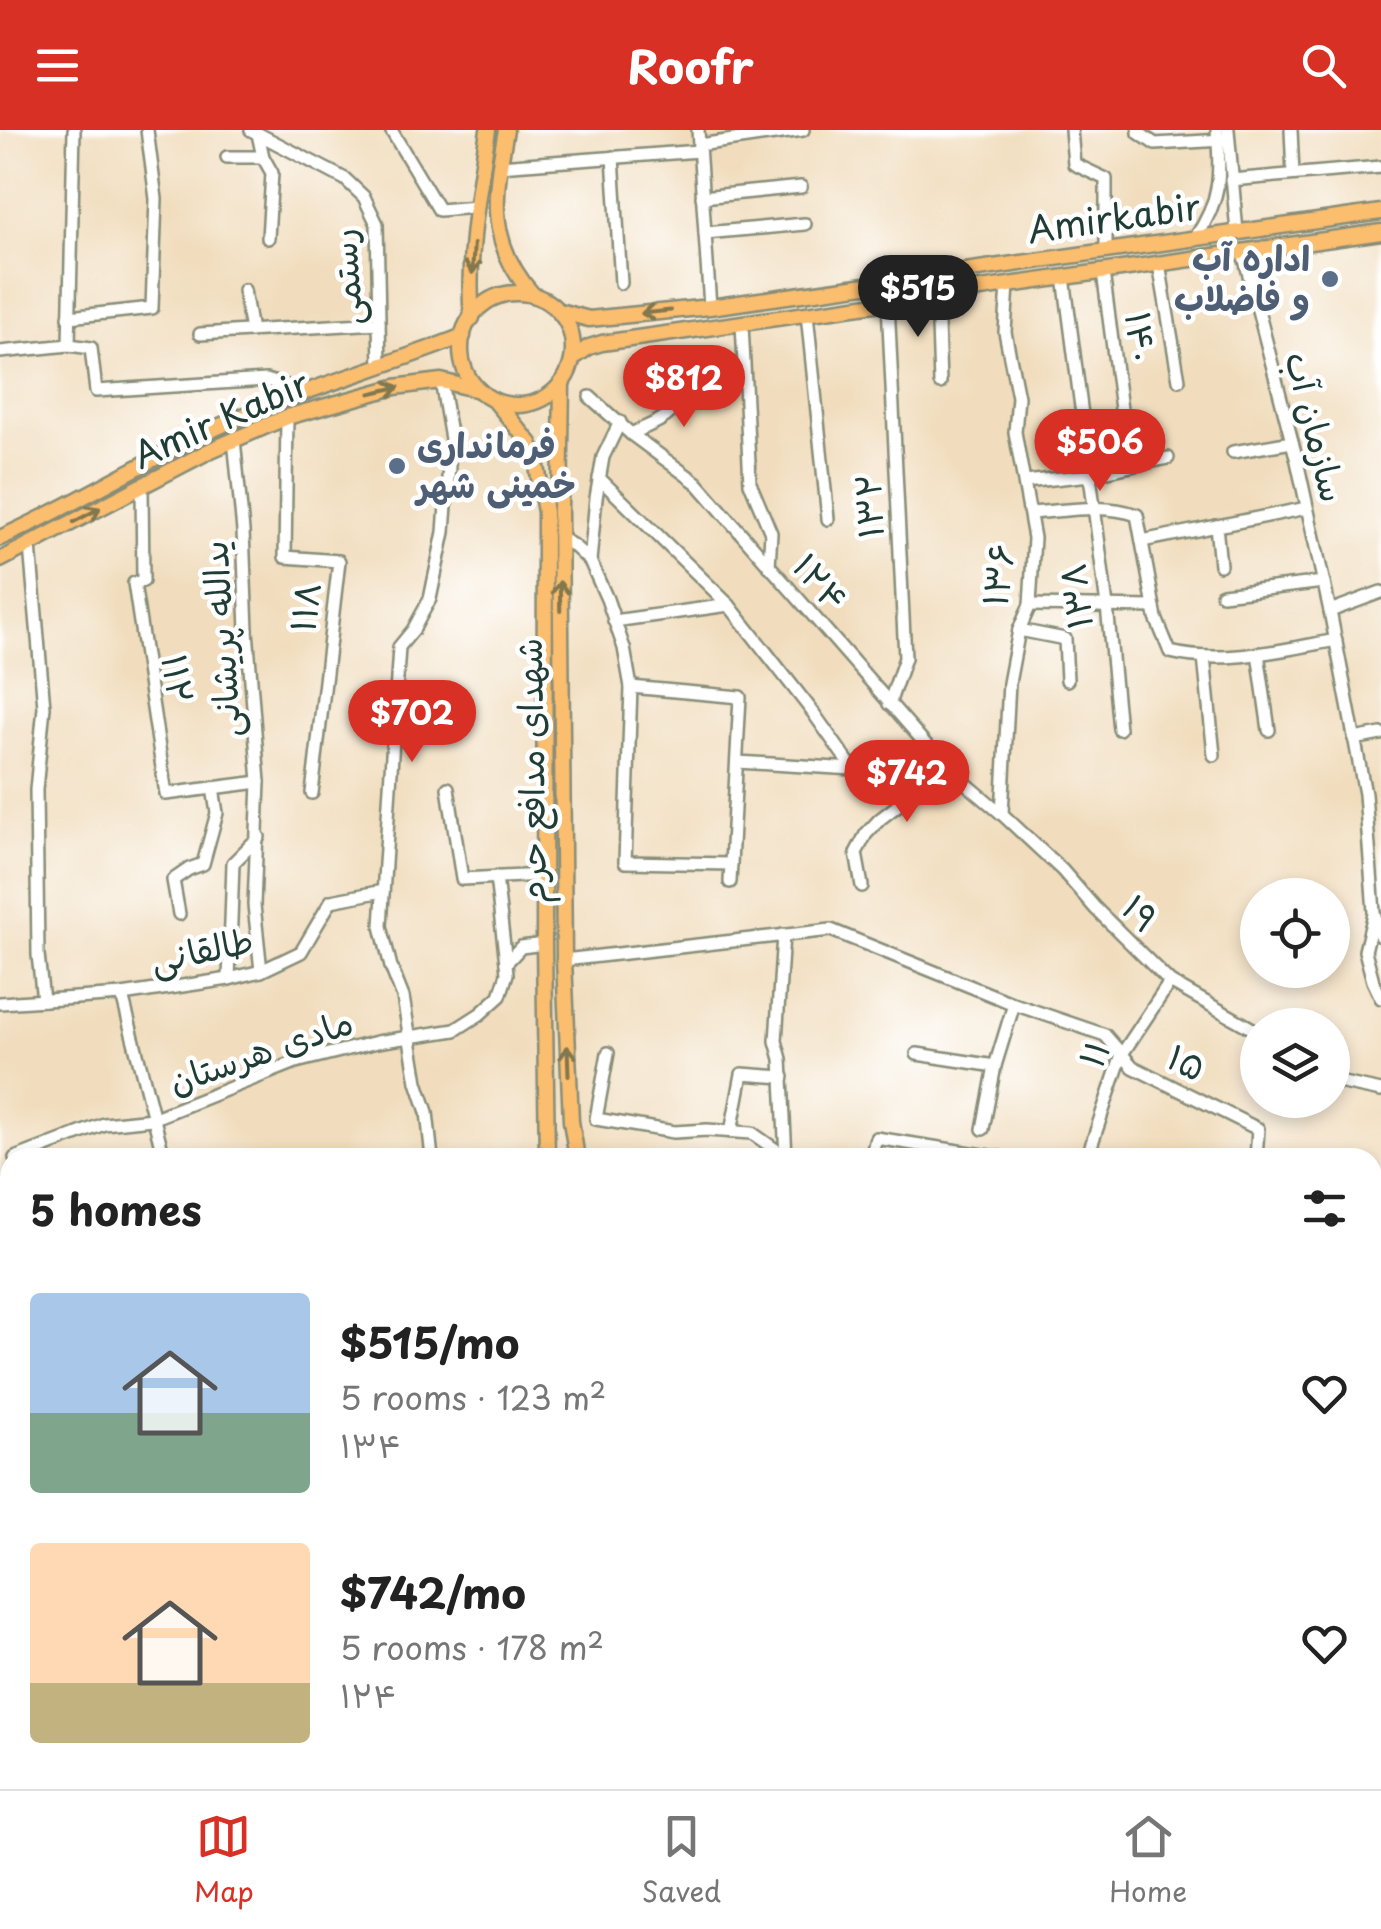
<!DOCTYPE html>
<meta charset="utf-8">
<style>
body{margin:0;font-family:"Playpen Sans","Playpen Sans Arabic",sans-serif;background:#f6f6f6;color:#222;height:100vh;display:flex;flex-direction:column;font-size:38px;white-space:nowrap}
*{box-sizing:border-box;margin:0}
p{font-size:32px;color:#767676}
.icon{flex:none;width:55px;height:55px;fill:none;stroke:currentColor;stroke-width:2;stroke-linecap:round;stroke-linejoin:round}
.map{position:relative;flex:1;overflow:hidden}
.sheet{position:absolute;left:0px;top:1018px;width:1382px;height:642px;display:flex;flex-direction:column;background:#fff;border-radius:30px 30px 0 0;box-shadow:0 5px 15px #0003}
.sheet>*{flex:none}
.tools{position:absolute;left:1240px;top:748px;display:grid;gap:20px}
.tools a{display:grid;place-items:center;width:110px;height:110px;border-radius:50%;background:#fff;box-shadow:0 5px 15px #0003;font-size:50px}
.price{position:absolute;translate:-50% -85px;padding:0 22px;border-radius:35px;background:#d93025;color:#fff;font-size:32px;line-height:65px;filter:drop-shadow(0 2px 5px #0008)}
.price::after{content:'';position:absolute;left:50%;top:60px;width:30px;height:22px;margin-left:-15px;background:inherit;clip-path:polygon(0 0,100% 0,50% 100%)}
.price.on{background:#222;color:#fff}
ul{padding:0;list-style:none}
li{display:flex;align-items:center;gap:30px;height:250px;padding:0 30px}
li span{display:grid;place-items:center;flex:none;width:280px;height:200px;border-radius:10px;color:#555}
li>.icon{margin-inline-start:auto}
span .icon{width:120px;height:120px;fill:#fffc;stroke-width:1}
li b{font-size:42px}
h2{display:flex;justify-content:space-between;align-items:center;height:120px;padding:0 30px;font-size:42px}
header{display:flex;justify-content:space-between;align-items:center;height:130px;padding:0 30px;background:#d93025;color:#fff;font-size:45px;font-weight:700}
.tab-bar{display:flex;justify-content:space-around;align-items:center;height:140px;border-top:2px solid #e0e0e0;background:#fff;font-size:28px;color:#767676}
.tab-bar a{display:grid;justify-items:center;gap:5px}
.tab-bar .on{color:#d93025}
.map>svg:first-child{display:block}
</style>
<header><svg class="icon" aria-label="menu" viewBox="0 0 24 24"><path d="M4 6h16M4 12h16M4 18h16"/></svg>Roofr<svg class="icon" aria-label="search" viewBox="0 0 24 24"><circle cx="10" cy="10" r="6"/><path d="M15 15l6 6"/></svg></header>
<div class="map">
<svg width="1381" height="1659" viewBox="0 0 1381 1659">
<rect width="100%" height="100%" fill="#fff"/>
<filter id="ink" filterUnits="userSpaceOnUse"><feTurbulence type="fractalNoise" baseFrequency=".01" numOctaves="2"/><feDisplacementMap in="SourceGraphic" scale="20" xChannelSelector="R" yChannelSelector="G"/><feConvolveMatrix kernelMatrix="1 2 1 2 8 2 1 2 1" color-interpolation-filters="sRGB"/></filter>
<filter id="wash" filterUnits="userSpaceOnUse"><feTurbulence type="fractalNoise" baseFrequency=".0048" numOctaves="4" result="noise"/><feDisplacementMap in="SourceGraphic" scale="40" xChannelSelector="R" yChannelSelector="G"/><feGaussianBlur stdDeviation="2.25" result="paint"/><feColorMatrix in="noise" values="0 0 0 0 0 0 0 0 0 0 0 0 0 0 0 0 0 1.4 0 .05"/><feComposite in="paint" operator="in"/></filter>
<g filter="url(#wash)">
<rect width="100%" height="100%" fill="#f1ddbd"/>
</g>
<g filter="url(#ink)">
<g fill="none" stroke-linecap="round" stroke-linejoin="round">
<g stroke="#888d78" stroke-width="16">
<g id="minor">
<path d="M251 0 345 49 364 67 377 94 380 237"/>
<path d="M391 0 439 80 476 77"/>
<path d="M698 0 710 177"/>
<path d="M1071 0 1074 34 1106 49V121"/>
<path d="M1139 0V3L1155 14 1223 10"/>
<path d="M1228 0 1237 102"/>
<path d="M1291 0 1293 44"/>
<path d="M699 15 803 0"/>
<path d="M227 27H263L258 4"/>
<path d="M263 27 272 43 268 108"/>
<path d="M613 27 621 153"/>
<path d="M499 36 699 21"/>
<path d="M1231 50 1381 37"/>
<path d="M702 67 801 57"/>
<path d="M705 103 805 94"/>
<path d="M1195 108C1221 71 1221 44 1217 0"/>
<path d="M1243 122 1297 331 1330 481 1365 664 1374 782 1381 806"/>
<path d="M1159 134 1179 250"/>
<path d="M1103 142 1121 279"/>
<path d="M1064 147 1107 476 1119 599"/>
<path d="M244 160 251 201"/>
<path d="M937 166 940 253"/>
<path d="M888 173 905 528 889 574"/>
<path d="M807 184 828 389"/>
<path d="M69 187 152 178 156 69 147 0"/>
<path d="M742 194 750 353 771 403 769 436"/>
<path d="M200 204 379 193"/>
<path d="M69 215 91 218 96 261 266 250 304 261"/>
<path d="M0 222 69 215 74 0"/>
<path d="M590 267 631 304 697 353 943 634 1002 684 1062 740 1095 778 1170 852 1258 902"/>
<path d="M287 287 285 427 339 431 312 663"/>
<path d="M631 304C661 289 677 289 682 253"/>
<path d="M234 309 243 401 247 500 259 652 254 775 261 841"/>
<path d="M1233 322 1292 312"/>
<path d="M599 348 729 475 812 581 853 639 904 671"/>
<path d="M1025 352 1090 345 1168 328"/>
<path d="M142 357 143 451 134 453 166 664 259 652"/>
<path d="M1030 383C1065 381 1103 373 1137 385L1156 488 1170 522C1223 535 1282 520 1336 510"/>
<path d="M1216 396 1220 435"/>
<path d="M560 408 574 416 590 431 607 469 624 518 631 557 625 732 731 734"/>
<path d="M1142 411 1307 378"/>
<path d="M30 416 44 577 36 660 38 825 43 870"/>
<path d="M590 431 596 368 603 327 620 292"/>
<path d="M1222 464 1324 452"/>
<path d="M1030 475 1154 477"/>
<path d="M1330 481 1381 462"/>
<path d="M614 491 729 475"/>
<path d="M1019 500 1065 509 1067 550"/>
<path d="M1258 523 1269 600"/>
<path d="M1204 527 1214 625"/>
<path d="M631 557 740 567 730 752"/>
<path d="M1354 609 1381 604"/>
<path d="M737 632 853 639"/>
<path d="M448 658 462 749 544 745"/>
<path d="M1002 684 1009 553 1019 500 1030 475 1034 408 1015 302 1018 267 1005 202 1008 155"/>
<path d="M496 747 506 833"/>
<path d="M862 756 856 723 866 704 880 689 927 653 943 634"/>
<path d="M179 784 173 750 189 739 203 734 217 683 213 658"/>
<path d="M1374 784 1365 821 1373 851 1381 868"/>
<path d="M783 805 776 911 781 929 786 1027"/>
<path d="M564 830 831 800 1014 874 1105 905 1133 937 1258 999 1256 1028"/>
<path d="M229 849 233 733 259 707"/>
<path d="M122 865 164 1028"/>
<path d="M0 873 122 865 229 849 261 841 301 822 331 771 383 761"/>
<path d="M608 923 596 989 674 1002 707 1000 752 1003 786 1027 796 1028"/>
<path d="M917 924 995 936"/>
<path d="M1332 946 1343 953 1381 961"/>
<path d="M983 999 995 936 1014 874"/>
<path d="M731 1002 742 944 783 947"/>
<path d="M15 1028 104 994 152 989 296 932 377 912 455 900 480 884 500 866 507 844 506 833 521 817 544 814"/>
<path d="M432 1028 427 982 417 952 403 867 391 837 381 796 399 517 413 500 430 469 444 402 451 309 441 251"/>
<path d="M871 1028 876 1008 1003 1028"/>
<path d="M1087 1028 1122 924 1170 852"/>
<path d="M1372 1214 1381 1233"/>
<path d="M0 1360 10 1361"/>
<path d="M1372 1420 1381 1371"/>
<path d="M1372 1459 1381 1460"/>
<path d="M0 1518 10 1519"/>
<path d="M1372 1598V1614"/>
<path d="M0 1613 10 1614"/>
<path d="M79 1650 85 1655 146 1659"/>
<path d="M358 1650V1659"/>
<path d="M935 1650 949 1659"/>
<path d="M1239 1650 1254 1659"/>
<path d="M14 1659 15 1650"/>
<path d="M258 1659 274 1650"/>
<path d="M695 1659 697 1650"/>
<path d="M833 1659 835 1650"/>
<path d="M1028 1659 1033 1650"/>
<path d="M1369 1659V1650"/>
</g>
</g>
<g stroke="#888d78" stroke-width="19">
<g id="major">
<path d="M506 0C494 65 486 112 533 165"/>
<circle cx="517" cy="219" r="56"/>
<path d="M559 181 589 189 710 177 1381 82"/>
<path d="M472 188C466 127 479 60 488 0"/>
<path d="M573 228 589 217 602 213 1381 102"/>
<path d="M562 253 560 381 564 830 571 991 577 1028"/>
<path d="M495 271 530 313 535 325 545 382 544 814 547 1028"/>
<path d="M0 408C70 377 135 336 205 303 288 263 377 240 463 206"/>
<path d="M0 430 211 320 287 287 395 257 441 251 479 260"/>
<path d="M1372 1075H1381"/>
<path d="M1372 1099H1381"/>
<path d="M477 1659 478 1650"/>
<path d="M498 1659 499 1650"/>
</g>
</g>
<use href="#minor" stroke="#fff" stroke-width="11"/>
<use href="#major" stroke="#fbbd6e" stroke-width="14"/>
</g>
<defs><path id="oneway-shaft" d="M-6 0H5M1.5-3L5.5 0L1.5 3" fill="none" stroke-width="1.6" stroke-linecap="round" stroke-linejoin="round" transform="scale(2.5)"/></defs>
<g stroke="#82774e">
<use href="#oneway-shaft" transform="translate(473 129) rotate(93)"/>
<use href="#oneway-shaft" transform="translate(656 182) rotate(174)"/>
<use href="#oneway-shaft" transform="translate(385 260) rotate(-13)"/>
<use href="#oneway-shaft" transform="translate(87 385) rotate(-28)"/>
<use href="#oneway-shaft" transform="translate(560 466) rotate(-91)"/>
<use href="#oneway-shaft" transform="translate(568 931) rotate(-92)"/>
</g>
</g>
<g fill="#5c6f8a" stroke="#fff" stroke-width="4">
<circle cx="1330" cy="149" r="10"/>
<circle cx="397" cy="336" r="10"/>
</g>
<g text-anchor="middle" stroke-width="9" stroke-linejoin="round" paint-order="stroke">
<g font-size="35" fill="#1f3d34" stroke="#fff">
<text transform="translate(1114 89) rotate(-8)" y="12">Amirkabir</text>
<text transform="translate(347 147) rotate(-94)" y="12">رستمی</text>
<text transform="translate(1140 207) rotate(83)" y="12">۱۴۰</text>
<text transform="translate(221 290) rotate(-24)" y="12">Amir Kabir</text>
<text transform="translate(1315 297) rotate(76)" y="12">سازمان آب</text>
<text transform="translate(870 376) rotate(-93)" y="12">۱۳۲</text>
<text transform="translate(999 445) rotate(-83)" y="12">۱۳۶</text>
<text transform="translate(820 453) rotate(49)" y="12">۱۲۴</text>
<text transform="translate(1077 466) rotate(-97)" y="12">۱۳۸</text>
<text transform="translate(306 477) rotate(-83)" y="12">۱۱۸</text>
<text transform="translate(222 509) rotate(-94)" y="12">یدالله پریشانی</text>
<text transform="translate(177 549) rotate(81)" y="12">۱۱۲</text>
<text transform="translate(532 641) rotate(-91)" y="12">شهدای مدافع حرم</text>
<text transform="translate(1140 784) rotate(44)" y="12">۱۹</text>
<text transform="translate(202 821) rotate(-12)" y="12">طالقانی</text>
<text transform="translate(261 922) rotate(-19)" y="12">مادی هرستان</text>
<text transform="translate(1095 924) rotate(-66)" y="12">۱۱</text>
<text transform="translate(1186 933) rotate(26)" y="12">۱۵</text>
</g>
<g font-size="35" font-weight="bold" fill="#4e5e75" stroke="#fff" text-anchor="end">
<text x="1310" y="141">اداره آب<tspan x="1310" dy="40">و فاضلاب</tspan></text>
<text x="417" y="328" text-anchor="start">فرمانداری<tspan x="417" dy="40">خمینی شهر</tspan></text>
</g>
</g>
</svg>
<div class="tools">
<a><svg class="icon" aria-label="locate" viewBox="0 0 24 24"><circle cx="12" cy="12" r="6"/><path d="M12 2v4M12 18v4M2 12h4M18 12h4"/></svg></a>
<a><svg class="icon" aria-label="layers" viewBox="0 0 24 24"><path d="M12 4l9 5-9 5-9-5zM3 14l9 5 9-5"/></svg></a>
</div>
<b class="price on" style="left:918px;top:210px">$515</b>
<b class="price" style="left:684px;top:300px">$812</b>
<b class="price" style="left:1100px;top:364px">$506</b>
<b class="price" style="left:412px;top:635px">$702</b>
<b class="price" style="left:907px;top:695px">$742</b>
<section class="sheet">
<h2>5 homes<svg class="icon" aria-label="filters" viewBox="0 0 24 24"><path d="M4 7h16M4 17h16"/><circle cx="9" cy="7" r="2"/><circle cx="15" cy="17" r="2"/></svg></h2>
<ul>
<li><span style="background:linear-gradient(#a9c7e8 60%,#7fa58c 0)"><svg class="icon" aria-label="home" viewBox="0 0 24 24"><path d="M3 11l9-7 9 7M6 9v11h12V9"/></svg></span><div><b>$515/mo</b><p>5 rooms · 123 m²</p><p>۱۳۴</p></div><svg class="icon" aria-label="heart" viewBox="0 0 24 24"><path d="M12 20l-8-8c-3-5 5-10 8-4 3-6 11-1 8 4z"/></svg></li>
<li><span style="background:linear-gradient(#ffd9b3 70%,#c2b280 0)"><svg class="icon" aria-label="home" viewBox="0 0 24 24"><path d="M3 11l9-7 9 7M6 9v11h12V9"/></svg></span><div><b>$742/mo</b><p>5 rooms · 178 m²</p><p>۱۲۴</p></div><svg class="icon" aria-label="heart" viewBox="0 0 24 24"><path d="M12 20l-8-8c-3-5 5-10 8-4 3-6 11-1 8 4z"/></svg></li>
</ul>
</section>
</div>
<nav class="tab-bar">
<a class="on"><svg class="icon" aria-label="map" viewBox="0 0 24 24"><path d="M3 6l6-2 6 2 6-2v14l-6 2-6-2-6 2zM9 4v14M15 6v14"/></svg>Map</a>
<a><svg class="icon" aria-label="saved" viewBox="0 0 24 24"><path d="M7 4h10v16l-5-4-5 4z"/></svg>Saved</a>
<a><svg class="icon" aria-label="home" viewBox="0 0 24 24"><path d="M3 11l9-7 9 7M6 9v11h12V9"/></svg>Home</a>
</nav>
